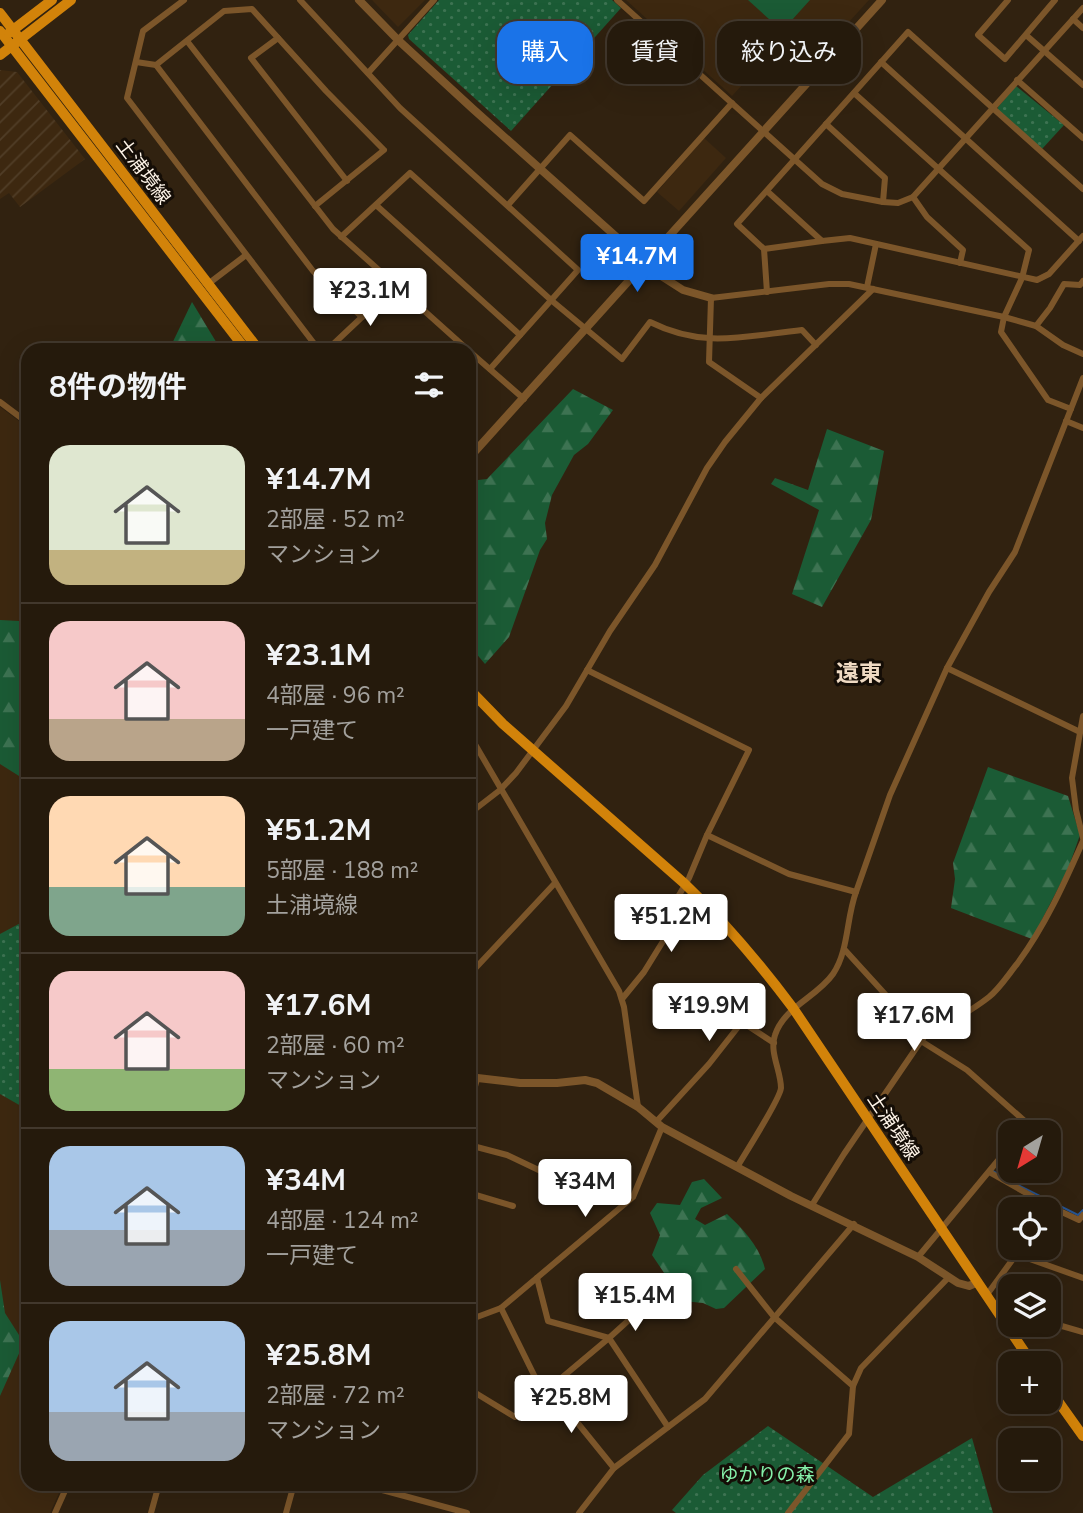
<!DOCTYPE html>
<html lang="ja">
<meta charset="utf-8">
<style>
body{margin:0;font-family:"Nunito Sans","Noto Sans JP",sans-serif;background:#2d2315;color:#f1f3f6;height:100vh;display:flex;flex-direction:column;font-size:26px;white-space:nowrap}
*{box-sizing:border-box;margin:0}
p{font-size:23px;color:#a3a19d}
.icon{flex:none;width:38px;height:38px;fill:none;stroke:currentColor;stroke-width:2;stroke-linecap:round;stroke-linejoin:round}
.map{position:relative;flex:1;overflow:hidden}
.side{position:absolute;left:21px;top:343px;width:455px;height:1148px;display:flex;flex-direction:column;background:#251a0c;border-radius:21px;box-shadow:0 7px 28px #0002,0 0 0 2px #42382d}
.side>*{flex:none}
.top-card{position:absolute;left:497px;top:21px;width:480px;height:63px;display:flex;gap:14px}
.needle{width:46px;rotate:217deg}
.fabs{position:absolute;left:998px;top:1120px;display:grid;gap:14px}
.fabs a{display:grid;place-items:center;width:63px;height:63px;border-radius:14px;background:#251a0c;box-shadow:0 7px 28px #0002,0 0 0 2px #42382d;font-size:35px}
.price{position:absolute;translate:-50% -60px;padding:0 16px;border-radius:7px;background:#fff;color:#222;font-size:23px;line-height:46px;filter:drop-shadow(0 2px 4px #0008)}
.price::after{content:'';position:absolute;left:50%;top:42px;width:21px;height:16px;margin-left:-10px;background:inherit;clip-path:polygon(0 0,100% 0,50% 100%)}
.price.on{background:#1a73e8;color:#fff}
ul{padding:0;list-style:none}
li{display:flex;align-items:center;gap:21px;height:175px;padding:0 28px}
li+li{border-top:2px solid #42382d}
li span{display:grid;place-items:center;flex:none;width:196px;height:140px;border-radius:21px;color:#555}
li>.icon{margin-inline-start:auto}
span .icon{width:84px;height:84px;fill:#fffc;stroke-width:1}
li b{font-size:30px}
h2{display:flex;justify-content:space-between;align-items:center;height:84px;padding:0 28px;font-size:30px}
.chip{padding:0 24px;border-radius:21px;background:#251a0c;box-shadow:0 7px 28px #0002,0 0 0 2px #42382d;font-size:24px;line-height:63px}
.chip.on{background:#1a73e8;color:#fff}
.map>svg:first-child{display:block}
</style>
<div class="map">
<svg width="1083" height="1513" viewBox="0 0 1083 1513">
<defs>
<pattern id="industrial-furrows" width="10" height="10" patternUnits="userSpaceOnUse" patternTransform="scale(1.75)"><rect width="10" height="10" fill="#3d2810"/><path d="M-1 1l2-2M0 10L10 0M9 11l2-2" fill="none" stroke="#503d27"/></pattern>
<pattern id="grass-dots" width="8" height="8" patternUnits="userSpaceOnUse" patternTransform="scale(1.75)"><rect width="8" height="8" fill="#1b5b35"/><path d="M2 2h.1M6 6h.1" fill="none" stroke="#3d7352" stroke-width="1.8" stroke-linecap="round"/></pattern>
<pattern id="forest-firs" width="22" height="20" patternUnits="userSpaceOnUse" patternTransform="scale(1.75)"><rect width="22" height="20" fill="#1b5b35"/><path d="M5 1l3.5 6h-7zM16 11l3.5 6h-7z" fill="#3d7352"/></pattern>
</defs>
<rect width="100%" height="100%" fill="#312210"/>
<g fill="#3d2810">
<path d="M372 0H425L398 27Z"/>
<path d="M626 0H869L811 64 784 40 732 96Z"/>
<path d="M704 138 726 158 679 211 657 192Z"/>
<path d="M0 407 28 428V1484H63L50 1513H0Z"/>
</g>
<path fill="url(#industrial-furrows)" d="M0 70 17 72 85 159 20 207 9 193 0 199Z"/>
<g fill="url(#grass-dots)">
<path d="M439 0H612L621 8 511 131 409 39 408 35Z"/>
<path d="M1016 86 1064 125 1042 149 998 110V107Z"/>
<path d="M28 919V1110L0 1094V934Z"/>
<path d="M768 1426 873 1497 972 1438 993 1513H676L672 1510 703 1475Z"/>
</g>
<g fill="url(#forest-firs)">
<path d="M192 302 221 350H169Z"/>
<path d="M573 389 613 410 588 444 574 455 552 495 545 523 547 539 540 550 509 637 485 664 469 645V481L487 479Z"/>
<path d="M827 429 884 451 871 520 822 607 792 594 819 510 771 484 775 478 808 490Z"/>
<path d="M0 620 19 621 28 626 27 781 0 764Z"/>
<path d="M988 767 1068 796 1080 835 1068 869 1032 939 951 908 955 879 953 863Z"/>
<path d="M704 1179 722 1198 701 1208 695 1219 705 1225 727 1214C743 1229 760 1247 765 1269L724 1308 716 1309 703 1303 683 1301 652 1255 660 1235 650 1213 657 1203 680 1205 692 1182Z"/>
<path d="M0 1280 5 1313 19 1335 21 1349 0 1396Z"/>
</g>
<path fill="#1b5b35" d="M748 0H810L782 31Z"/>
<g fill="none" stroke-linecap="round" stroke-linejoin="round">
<g stroke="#275491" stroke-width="2">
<path d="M993 1171 1003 1177"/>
<path d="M1014 1183 1078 1215 1083 1210"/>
</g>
<g stroke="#7c562a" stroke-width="6">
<path d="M184 0 143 31 127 98 319 350"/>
<path d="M300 0 400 108 578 270 490 369"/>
<path d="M617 0 822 184 842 194 883 202 898 203 913 197 1083 8"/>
<path d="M1008 0 978 35 1005 59 1055 0"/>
<path d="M1073 19 1083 28"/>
<path d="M1026 35 1083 85"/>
<path d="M278 38 251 58 347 181"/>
<path d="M187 41 333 229 468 350"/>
<path d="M136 62 156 65"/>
<path d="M881 62 1079 241"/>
<path d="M368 73 434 0"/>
<path d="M1017 80 1083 138"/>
<path d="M854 93 1029 250 1022 278 1004 317 1001 332 1048 400 1071 409"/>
<path d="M826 124 885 178 883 202"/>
<path d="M767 191 822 241 850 238 1037 280 1049 274 1083 236"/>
<path d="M913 197 927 217 963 250 960 263"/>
<path d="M376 205 520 335"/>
<path d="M508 205 570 135 644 201 732 103"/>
<path d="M315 206 384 150 326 91 252 9 224 11 156 65 313 271 362 317"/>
<path d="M341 237 410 173 551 300 622 359 650 322C704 349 745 336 802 330L816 345"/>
<path d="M764 249 822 241"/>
<path d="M208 284 246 255"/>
<path d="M867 287 876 244"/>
<path d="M767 292 764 249 737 224 908 32 1083 189"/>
<path d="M1036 326 1050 308 1064 284 1080 285 1083 281"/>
<path d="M327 350 395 286"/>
<path d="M469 351 524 399"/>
<path d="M761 398 709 362 711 298 829 284H849L1004 317 1036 326 1063 345 1083 354"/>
<path d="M0 402 28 423"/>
<path d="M1066 421 1083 428"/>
<path d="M947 668 1080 732"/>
<path d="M587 670 749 750 707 835 689 878 675 902 670 930 644 972 622 999"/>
<path d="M1083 716 1072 778 1076 810 1083 838"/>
<path d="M469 734 619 991 624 1007 638 1107"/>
<path d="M469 814 500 790 516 773 566 706 610 631 655 565 707 468 725 442 761 398 873 289"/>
<path d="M707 835 789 874 856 892C846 919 849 950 833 974 817 997 784 1007 775 1035 769 1052 781 1071 781 1088 780 1099 745 1154 737 1167"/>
<path d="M856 892 890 795 947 668 989 592 1015 552 1083 378"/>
<path d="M844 949 924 1037"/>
<path d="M469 975 555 883"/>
<path d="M469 1109 477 1079"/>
<path d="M656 1122 709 1064 742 1022 774 1043"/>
<path d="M1021 1132 1028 1124 967 1070 921 1041 924 1037C946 1024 969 1013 989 997 1000 988 1008 975 1017 964 1045 926 1064 884 1083 841"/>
<path d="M469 1145 507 1155 568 1184"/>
<path d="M989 1172 1051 1207"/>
<path d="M469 1193 513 1206"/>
<path d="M812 1205 844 1154 921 1041"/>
<path d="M1049 1209 1051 1207 1079 1220 1083 1215"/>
<path d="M1016 1254 1083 1278"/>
<path d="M918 1257 1010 1146"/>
<path d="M736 1269 774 1317 853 1386"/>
<path d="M537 1278 548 1321 609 1338 668 1427"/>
<path d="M986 1296 1021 1248"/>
<path d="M501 1308 534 1375 554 1407 576 1421 614 1468"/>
<path d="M997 1311 1010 1313"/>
<path d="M469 1320 501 1308 633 1197 662 1127"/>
<path d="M1048 1322 1083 1332"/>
<path d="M469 1389 515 1417 609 1338 641 1309"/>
<path d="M360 1484 467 1513"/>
<path d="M55 1513 68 1484"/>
<path d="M151 1513 159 1484"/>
<path d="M286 1513 294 1484"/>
<path d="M579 1513 614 1468 705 1399 854 1224"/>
<path d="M788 1513 849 1434 853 1386 861 1368 949 1277"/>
</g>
<g stroke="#7c562a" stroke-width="8">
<path d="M359 0 398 40 473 109 658 274 683 290 711 298"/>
<path d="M469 458 882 0"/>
<path d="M469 1077 520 1083H557L585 1080 597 1083 638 1107 662 1127 688 1141 791 1196 918 1257 958 1283 969 1286 978 1282"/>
</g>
<g stroke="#d2830a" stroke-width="10">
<path d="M0 13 259 350"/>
<path d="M0 31 246 350"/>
<path d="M9 33 52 0"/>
<path d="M0 55 71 0"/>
<path d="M469 689 503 724 685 884C725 922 760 964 793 1008L1032 1363"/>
<path d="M1048 1387 1083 1436"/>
</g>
</g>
<g text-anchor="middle" stroke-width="6" stroke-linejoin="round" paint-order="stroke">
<g font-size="19" fill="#fdf3e7" stroke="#140d06">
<text transform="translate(144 171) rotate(53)" y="7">土浦境線</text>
<text transform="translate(894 1126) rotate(56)" y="7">土浦境線</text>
</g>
<g font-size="19" fill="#86f2aa" stroke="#140d06">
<text x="767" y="1481">ゆかりの森</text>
</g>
<g font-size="23" font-weight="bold" fill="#efdac3" stroke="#140d06">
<text x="859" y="681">遠東</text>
</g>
</g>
</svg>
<div class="fabs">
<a><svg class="needle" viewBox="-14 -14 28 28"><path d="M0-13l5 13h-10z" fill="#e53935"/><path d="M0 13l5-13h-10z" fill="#a3a19d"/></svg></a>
<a><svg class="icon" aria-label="locate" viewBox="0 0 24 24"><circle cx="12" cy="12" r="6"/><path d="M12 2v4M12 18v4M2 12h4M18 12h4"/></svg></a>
<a><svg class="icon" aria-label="layers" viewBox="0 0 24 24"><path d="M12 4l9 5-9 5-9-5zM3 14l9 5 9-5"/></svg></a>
<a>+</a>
<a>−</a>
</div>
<b class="price on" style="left:637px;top:294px">¥14.7M</b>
<b class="price" style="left:370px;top:328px">¥23.1M</b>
<b class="price" style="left:671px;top:954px">¥51.2M</b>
<b class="price" style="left:709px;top:1043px">¥19.9M</b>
<b class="price" style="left:914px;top:1053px">¥17.6M</b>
<b class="price" style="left:585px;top:1219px">¥34M</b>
<b class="price" style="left:635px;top:1333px">¥15.4M</b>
<b class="price" style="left:571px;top:1435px">¥25.8M</b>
<div class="top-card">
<a class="chip on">購入</a>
<a class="chip">賃貸</a>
<a class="chip">絞り込み</a>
</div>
<section class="side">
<h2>8件の物件<svg class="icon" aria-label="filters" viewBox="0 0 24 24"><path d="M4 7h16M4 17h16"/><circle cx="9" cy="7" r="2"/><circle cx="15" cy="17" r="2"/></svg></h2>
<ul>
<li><span style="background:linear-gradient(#dfe7d0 75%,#c2b280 0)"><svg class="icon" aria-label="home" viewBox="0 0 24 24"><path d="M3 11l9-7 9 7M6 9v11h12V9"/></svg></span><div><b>¥14.7M</b><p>2部屋 · 52 m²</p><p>マンション</p></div></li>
<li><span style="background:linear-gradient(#f6c9c9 70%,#b9a48a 0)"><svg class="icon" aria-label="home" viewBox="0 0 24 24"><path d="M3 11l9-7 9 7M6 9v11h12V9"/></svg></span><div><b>¥23.1M</b><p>4部屋 · 96 m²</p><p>一戸建て</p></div></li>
<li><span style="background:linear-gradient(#ffd9b3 65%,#7fa58c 0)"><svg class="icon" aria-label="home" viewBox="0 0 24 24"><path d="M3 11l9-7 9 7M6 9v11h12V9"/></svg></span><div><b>¥51.2M</b><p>5部屋 · 188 m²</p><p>土浦境線</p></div></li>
<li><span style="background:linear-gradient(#f6c9c9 70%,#8fb573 0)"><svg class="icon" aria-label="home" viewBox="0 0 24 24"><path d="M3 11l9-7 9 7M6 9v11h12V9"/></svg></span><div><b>¥17.6M</b><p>2部屋 · 60 m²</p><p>マンション</p></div></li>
<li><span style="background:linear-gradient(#a9c7e8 60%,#9aa5b1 0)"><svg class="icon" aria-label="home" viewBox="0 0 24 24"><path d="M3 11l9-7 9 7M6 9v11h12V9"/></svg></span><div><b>¥34M</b><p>4部屋 · 124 m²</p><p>一戸建て</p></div></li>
<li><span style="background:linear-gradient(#a9c7e8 65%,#9aa5b1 0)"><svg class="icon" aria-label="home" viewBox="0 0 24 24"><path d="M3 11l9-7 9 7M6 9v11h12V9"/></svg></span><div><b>¥25.8M</b><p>2部屋 · 72 m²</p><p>マンション</p></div></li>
</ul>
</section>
</div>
